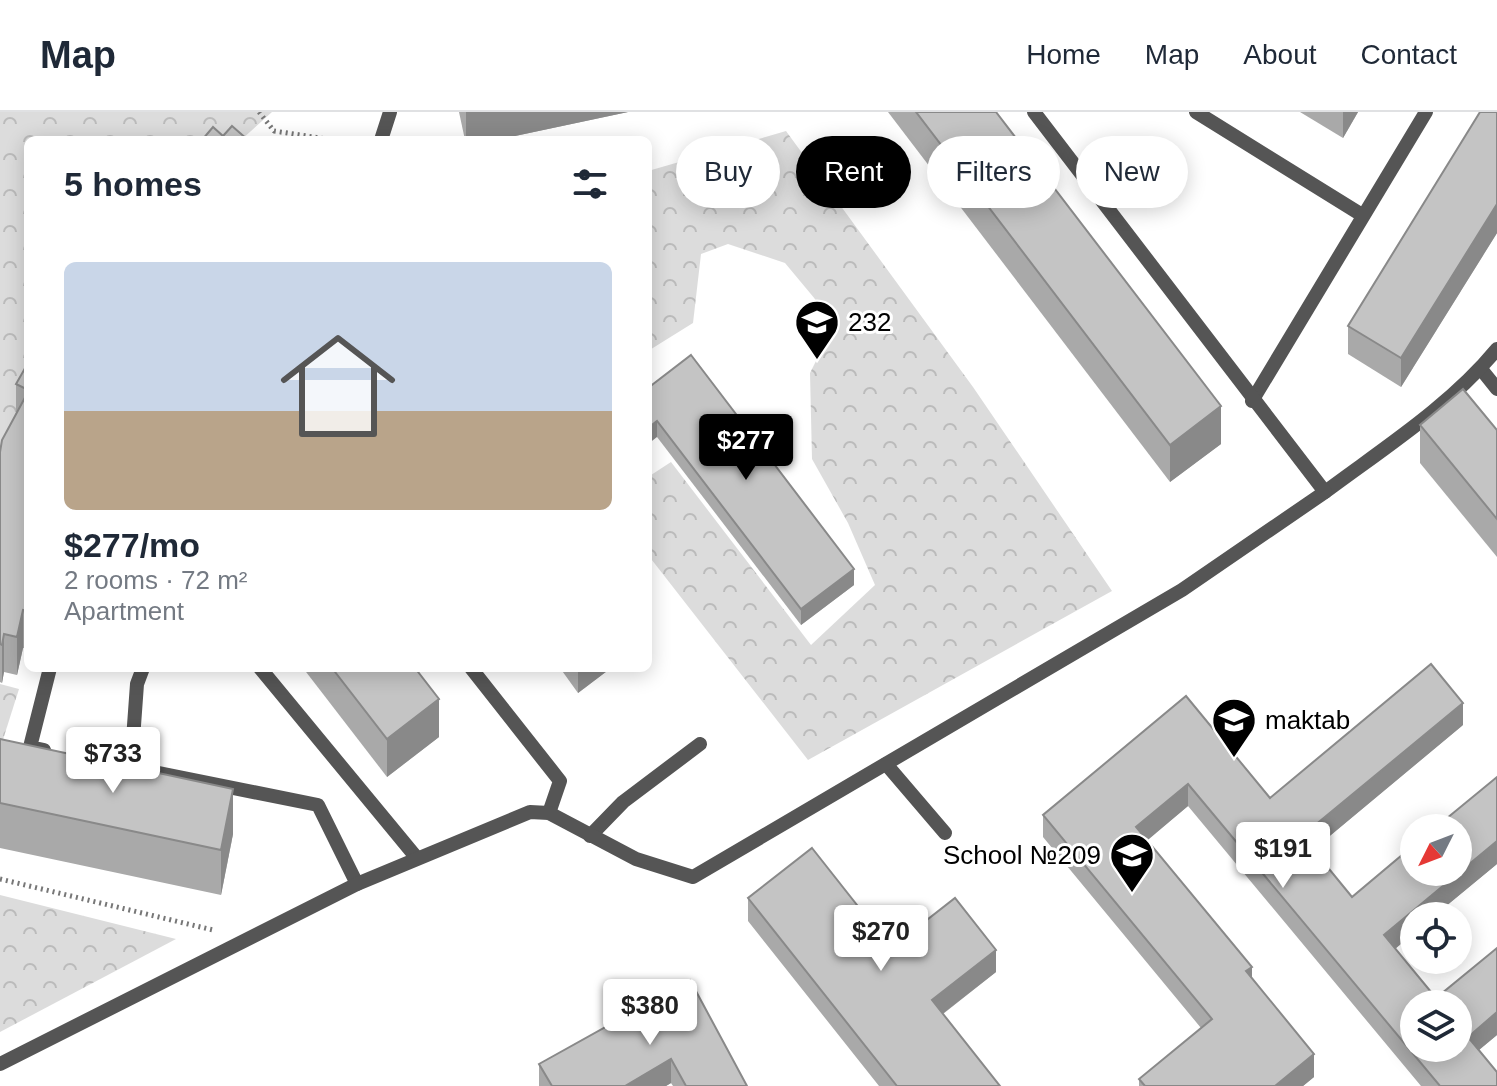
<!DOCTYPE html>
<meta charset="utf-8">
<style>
body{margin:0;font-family:Helvetica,sans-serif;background:#f2f2f3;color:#1f2937;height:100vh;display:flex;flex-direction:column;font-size:30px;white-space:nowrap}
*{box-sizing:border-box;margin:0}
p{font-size:26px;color:#747a83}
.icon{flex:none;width:44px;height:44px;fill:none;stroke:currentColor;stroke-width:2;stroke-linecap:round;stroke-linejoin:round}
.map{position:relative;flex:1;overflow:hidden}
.side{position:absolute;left:24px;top:24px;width:628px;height:536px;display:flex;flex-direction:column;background:#fff;border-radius:12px;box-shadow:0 4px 20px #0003}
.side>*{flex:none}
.top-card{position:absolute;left:676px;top:24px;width:700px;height:72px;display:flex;gap:16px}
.needle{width:52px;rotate:228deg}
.fabs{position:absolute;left:1400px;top:702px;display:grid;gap:16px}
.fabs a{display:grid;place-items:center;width:72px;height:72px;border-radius:50%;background:#fff;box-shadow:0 4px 20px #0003;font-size:40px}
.price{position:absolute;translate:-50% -68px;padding:0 18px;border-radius:8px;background:#fff;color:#222;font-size:26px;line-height:52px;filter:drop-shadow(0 2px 4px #0008)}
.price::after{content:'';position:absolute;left:50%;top:48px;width:24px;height:18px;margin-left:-12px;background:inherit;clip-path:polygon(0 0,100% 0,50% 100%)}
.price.active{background:#000;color:#fff}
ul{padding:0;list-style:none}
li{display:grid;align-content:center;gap:16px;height:424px;padding:0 40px}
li+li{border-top:2px solid #e0e1e3}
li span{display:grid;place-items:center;height:248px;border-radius:12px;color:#555}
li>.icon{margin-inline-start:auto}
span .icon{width:144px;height:144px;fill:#fffc;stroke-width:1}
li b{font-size:34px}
h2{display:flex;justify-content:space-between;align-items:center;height:96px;padding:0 40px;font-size:34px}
.tag{padding:0 28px;border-radius:36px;background:#fff;box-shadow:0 4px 20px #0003;font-size:28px;line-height:72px}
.tag.active{background:#000;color:#fff}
header{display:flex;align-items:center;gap:48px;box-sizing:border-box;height:112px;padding:0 40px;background:#fff;border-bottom:2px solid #e0e1e3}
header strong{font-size:38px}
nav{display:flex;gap:44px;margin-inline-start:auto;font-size:28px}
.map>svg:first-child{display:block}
</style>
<header>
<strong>Map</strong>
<nav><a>Home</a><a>Map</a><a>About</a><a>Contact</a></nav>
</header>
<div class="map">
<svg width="1497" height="974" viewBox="0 0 1497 974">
<defs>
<pattern id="forest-crowns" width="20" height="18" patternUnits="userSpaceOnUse" patternTransform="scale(2)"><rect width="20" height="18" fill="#dcdcdc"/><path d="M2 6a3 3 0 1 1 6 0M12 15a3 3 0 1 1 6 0" fill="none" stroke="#bbb"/></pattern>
</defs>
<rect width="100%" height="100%" fill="#fff"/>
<g fill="url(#forest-crowns)">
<path d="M0 0H272L241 28H28V288L0 381Z"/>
<path d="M786 19 973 275 1112 479 808 648 648 443V365L671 350 811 533 875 473 848 411 812 347 810 261 835 211 785 151 728 132 701 142 693 211 648 239V59Z"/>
<path d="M0 572 19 577 0 637Z"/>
<path d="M0 783 176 827 0 920Z"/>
</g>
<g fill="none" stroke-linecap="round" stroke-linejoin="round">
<g stroke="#777" stroke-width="5" stroke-dasharray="2 4" stroke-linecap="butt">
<path d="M259 0 274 19 333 28"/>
<path d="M0 767 213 818"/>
</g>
<g stroke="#555" stroke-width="14">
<path d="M1196 0 1362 103"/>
<path d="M381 28 390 0"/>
<path d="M1481 257 1497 277"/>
<path d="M1252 289 1426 0"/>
<path d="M1325 380C1384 336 1450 294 1497 237"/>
<path d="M260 556 416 745"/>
<path d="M471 556 560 669 549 701"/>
<path d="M44 638 30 635 50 556"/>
<path d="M886 652 945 721"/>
<path d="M131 655 137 572 143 556"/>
<path d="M154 660 318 693 357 772"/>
<path d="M590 724 623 690 700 632"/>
<path d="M0 952 357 772 530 700 549 701 636 747 693 765 1182 478 1325 380 1034 0"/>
</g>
</g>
<g fill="#a9a9a9">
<path d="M459 0H628L496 28H465Z"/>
<path d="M888 0H996L1221 332 1170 370Z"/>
<path d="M1300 0H1358L1343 26Z"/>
<path d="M1497 0V121L1401 275 1348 242V214Z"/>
<path d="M28 251V537L23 536 17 563 4 560 2 571 0 570V340L16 302V272Z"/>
<path d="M648 276 854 473 801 513 657 325Z"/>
<path d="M1420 313 1497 318V445L1420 351Z"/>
<path d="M303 556H415L439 625 387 665Z"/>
<path d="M560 556H611L578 581Z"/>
<path d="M1186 584 1270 686 1463 613 1313 738 1352 785 1497 752 1434 804H1414V821L1395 837 1436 886 1497 923 1479 938 1497 974H1421L1188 694 1147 728 1252 866 1314 965 1303 974H1139V967L1201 916 1043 725V703Z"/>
<path d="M0 627 233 722 221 783 0 736Z"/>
<path d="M748 786 891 836 996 860 943 902 1000 974H879L748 809Z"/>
<path d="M690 868 747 974H673L671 971 666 974H539V952Z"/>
</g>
<g fill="#898989">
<path d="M466 0H628L496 28H466Z"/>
<path d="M1343 0H1358L1343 26Z"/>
<path d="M1497 92V121L1401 275V246Z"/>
<path d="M1221 294V332L1170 370V333Z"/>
<path d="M657 309V325L648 332V316Z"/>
<path d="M854 457V473L801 513V497Z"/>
<path d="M23 498V536L17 563V525Z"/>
<path d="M4 522V560L2 571V533Z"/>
<path d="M578 556H611L578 581Z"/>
<path d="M439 587V625L387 665V627Z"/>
<path d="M1463 591V613L1302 747V724Z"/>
<path d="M1188 672V694L1136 738V715Z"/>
<path d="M233 677V722L221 783V738Z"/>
<path d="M1497 729V752L1434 804H1414V821L1384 846V823Z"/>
<path d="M996 838V860L932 910V888Z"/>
<path d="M1252 855V877L1246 859Z"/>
<path d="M1497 900V923L1468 947V925Z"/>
<path d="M1314 942V965L1303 974H1275Z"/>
<path d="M671 947V971L666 974H625Z"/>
</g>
<g fill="#c4c4c4" stroke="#898989" stroke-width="2" fill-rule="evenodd">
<path d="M916 0H996L1221 294 1170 333Z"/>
<path d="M1480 0H1497V92L1401 246 1348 214Z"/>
<path d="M232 14 248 28H202L213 15 223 24Z"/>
<path d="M691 243 854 457 801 497 657 309 648 316V276Z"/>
<path d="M28 251V278L16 272Z"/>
<path d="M1463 277 1497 318V407L1420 313Z"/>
<path d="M28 280V499L23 498 17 525 4 522 2 533 0 532V340L2 328Z"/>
<path d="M1431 552 1463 591 1302 724 1352 785 1414 733V760H1458V716H1435L1497 665V729L1384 823 1436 886 1497 836V900L1468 925 1497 960V974H1440L1188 672 1136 715 1252 855 1246 859 1314 942 1275 974H1145L1139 967 1212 907 1043 703 1186 584 1270 686ZM1414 892H1458V936H1414Z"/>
<path d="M332 556H415L439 587 387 627Z"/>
<path d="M0 627 233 677 221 738 0 691Z"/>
<path d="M812 736 891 836 955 786 996 838 932 888 1000 974H897L748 786Z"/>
<path d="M690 868 747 974H686L671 947 625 974H552L539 952Z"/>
</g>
<defs>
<g id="school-pin" transform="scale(2.3)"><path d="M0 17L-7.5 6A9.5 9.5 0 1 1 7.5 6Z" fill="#000" stroke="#fff"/><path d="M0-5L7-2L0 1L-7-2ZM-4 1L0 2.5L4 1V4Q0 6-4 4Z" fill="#fff"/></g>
</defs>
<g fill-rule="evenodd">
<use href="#school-pin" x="817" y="210"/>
<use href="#school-pin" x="1234" y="608"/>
<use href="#school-pin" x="1132" y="743"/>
</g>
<g text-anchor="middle" stroke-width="6" stroke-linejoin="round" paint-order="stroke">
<g font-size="26" fill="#000" stroke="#fff" text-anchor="start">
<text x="848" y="219">232</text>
<text x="1265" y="617">maktab</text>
<text x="1101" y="752" text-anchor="end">School №209</text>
</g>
</g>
</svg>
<div class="fabs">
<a><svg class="needle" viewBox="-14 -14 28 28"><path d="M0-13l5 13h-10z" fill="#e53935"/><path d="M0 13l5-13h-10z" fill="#747a83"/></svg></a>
<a><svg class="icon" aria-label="locate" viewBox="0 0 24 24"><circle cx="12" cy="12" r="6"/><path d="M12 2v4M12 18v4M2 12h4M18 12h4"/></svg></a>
<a><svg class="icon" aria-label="layers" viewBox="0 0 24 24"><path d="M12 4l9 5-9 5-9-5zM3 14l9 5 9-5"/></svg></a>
</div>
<b class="price active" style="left:746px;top:370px">$277</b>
<b class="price" style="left:113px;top:683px">$733</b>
<b class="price" style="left:1283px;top:778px">$191</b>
<b class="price" style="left:881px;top:861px">$270</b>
<b class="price" style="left:650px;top:935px">$380</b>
<div class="top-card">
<a class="tag">Buy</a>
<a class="tag active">Rent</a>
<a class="tag">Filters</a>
<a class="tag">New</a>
</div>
<section class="side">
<h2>5 homes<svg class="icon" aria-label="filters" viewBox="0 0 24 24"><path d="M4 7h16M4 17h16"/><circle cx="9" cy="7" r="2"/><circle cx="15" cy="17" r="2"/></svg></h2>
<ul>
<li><span style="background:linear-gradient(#c9d6e8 60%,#b9a48a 0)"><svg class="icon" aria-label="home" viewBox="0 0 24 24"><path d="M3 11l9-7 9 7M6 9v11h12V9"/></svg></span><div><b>$277/mo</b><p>2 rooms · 72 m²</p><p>Apartment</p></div></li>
</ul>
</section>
</div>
